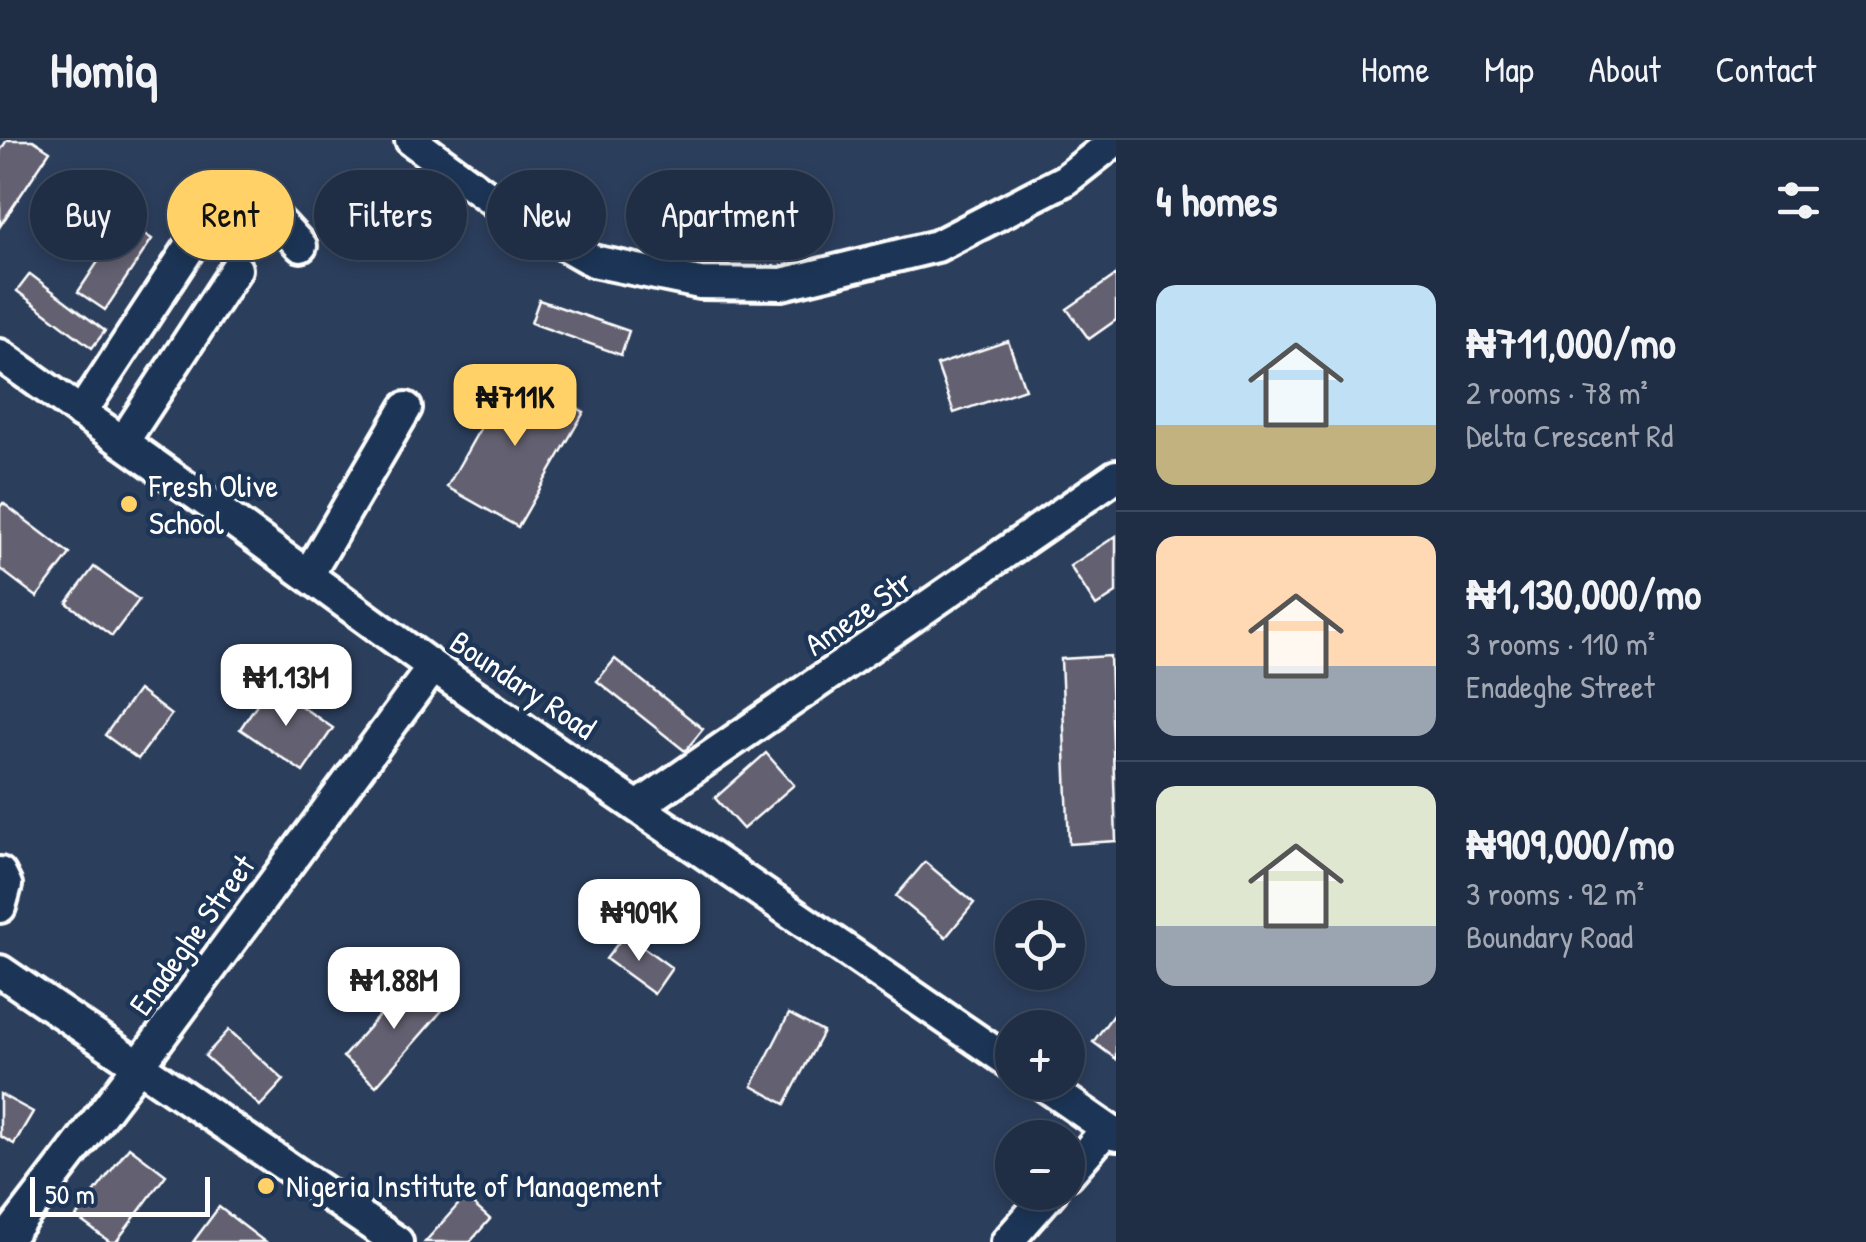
<!DOCTYPE html>
<meta charset="utf-8">
<style>
body{margin:0;font-family:"Patrick Hand",sans-serif;background:#28364c;color:#f1f3f6;height:100vh;display:flex;flex-direction:column;font-size:38px;white-space:nowrap}
*{box-sizing:border-box;margin:0}
p{font-size:32px;color:#a2a8b3}
.icon{flex:none;width:55px;height:55px;fill:none;stroke:currentColor;stroke-width:2;stroke-linecap:round;stroke-linejoin:round}
.map{position:relative;flex:1;overflow:hidden}
.panel{display:flex;flex-direction:column;background:#202e45;width:750px}
.panel>*{flex:none}
.banner{position:absolute;left:30px;top:30px;width:935px;height:90px;display:flex;gap:20px}
.buttons{position:absolute;left:995px;top:760px;display:grid;gap:20px}
.buttons a{display:grid;place-items:center;width:90px;height:90px;border-radius:50%;background:#202e45;box-shadow:0 5px 15px #0003,0 0 0 2px #3d4a5e;font-size:50px}
.scale{position:absolute;left:30px;bottom:25px;width:180px;box-sizing:border-box;padding-left:10px;border:5px solid #fff;border-top:0;font-size:28px;line-height:35px;white-space:nowrap;color:#fff;-webkit-text-stroke:8px #1d3557;paint-order:stroke}
.price{position:absolute;translate:-50% -85px;padding:0 22px;border-radius:20px;background:#fff;color:#222;font-size:32px;line-height:65px;filter:drop-shadow(0 2px 5px #0008)}
.price::after{content:'';position:absolute;left:50%;top:60px;width:30px;height:22px;margin-left:-15px;background:inherit;clip-path:polygon(0 0,100% 0,50% 100%)}
.price.selected{background:#ffd166;color:#111}
ul{padding:0;list-style:none}
li{display:flex;align-items:center;gap:30px;height:250px;padding:0 40px}
li+li{border-top:2px solid #3d4a5e}
li span{display:grid;place-items:center;flex:none;width:280px;height:200px;border-radius:20px;color:#555}
li>.icon{margin-inline-start:auto}
span .icon{width:120px;height:120px;fill:#fffc;stroke-width:1}
li b{font-size:42px}
h2{display:flex;justify-content:space-between;align-items:center;height:120px;padding:0 40px;font-size:42px}
.tag{padding:0 35px;border-radius:45px;background:#202e45;box-shadow:0 5px 15px #0003,0 0 0 2px #3d4a5e;font-size:35px;line-height:90px}
.tag.selected{background:#ffd166;color:#111}
header{display:flex;align-items:center;gap:60px;box-sizing:border-box;height:140px;padding:0 50px;background:#202e45;border-bottom:2px solid #3d4a5e}
header strong{font-size:48px}
nav{display:flex;gap:55px;margin-inline-start:auto;font-size:35px}
main{display:flex;flex:1;min-height:0}
.map>svg:first-child{display:block}
</style>
<header>
<strong>Homiq</strong>
<nav><a>Home</a><a>Map</a><a>About</a><a>Contact</a></nav>
</header>
<main>
<div class="map">
<svg width="1116" height="1102" viewBox="0 0 1116 1102">
<rect width="100%" height="100%" fill="#2b3e5c"/>
<filter id="ink" filterUnits="userSpaceOnUse"><feTurbulence type="fractalNoise" baseFrequency=".01" numOctaves="2"/><feDisplacementMap in="SourceGraphic" scale="20" xChannelSelector="R" yChannelSelector="G"/><feConvolveMatrix kernelMatrix="1 2 1 2 8 2 1 2 1" color-interpolation-filters="sRGB"/></filter>
<g filter="url(#ink)">
<g fill="#646071" stroke="#fff" stroke-width="2.5">
<path d="M7 0H33L50 11 0 86V11Z"/>
<path d="M125 81 152 99 105 170 78 152Z"/>
<path d="M30 134 105 191 92 208 17 151Z"/>
<path d="M1116 135V180L1089 199 1067 169Z"/>
<path d="M539 160 629 191 621 215 531 183Z"/>
<path d="M1008 201 1025 249 954 273 937 225Z"/>
<path d="M512 232 584 272 518 387 447 347Z"/>
<path d="M3 363 70 414 37 457 0 429V367Z"/>
<path d="M1116 396V453L1096 466 1070 426Z"/>
<path d="M94 427 139 460 112 496 67 463Z"/>
<path d="M1110 516 1116 701 1069 704 1061 519Z"/>
<path d="M615 519 703 589 685 611 597 541Z"/>
<path d="M270 545 333 588 303 632 240 589Z"/>
<path d="M138 550 171 575 138 619 105 595Z"/>
<path d="M766 613 794 645 743 689 715 658Z"/>
<path d="M925 722 974 763 946 797 896 756Z"/>
<path d="M625 794 672 828 654 854 606 819Z"/>
<path d="M412 838 445 867 376 946 343 917Z"/>
<path d="M1116 871V919L1093 902Z"/>
<path d="M789 874 823 892 785 964 752 946Z"/>
<path d="M229 890 284 940 260 966 205 916Z"/>
<path d="M0 954 33 972 14 1004 0 996Z"/>
<path d="M129 1007 166 1035 116 1102H110L76 1077Z"/>
<path d="M465 1057 490 1079 470 1102H425Z"/>
<path d="M219 1067 265 1102H193Z"/>
</g>
<g fill="none" stroke-linecap="round" stroke-linejoin="round">
<g stroke="#fff" stroke-width="38">
<g id="minor">
<path d="M411 0 516 77 593 121 700 143 782 144 937 106 1065 40 1116 0"/>
<path d="M0 215 210 364 433 527 1012 924"/>
<path d="M81 273 213 72C221 66 231 56 242 58 264 61 286 91 301 106"/>
<path d="M123 302 236 129"/>
<path d="M308 435 406 268"/>
<path d="M639 666 1116 336"/>
<path d="M0 733 6 745 0 767"/>
<path d="M0 831 397 1102"/>
<path d="M1040 942 1116 995"/>
<path d="M1068 1034 1107 989"/>
<path d="M4 1102 138 927 433 527"/>
<path d="M1007 1102 1051 1052"/>
</g>
</g>
<use href="#minor" stroke="#1d3557" stroke-width="30"/>
</g>
</g>
<g fill="#ffd166" stroke="#1d3557" stroke-width="4">
<circle cx="129" cy="364" r="10"/>
<circle cx="266" cy="1046" r="10"/>
</g>
<g text-anchor="middle" stroke-width="9" stroke-linejoin="round" paint-order="stroke">
<g font-size="32" fill="#fff" stroke="#1d3557" text-anchor="start">
<text x="149" y="357">Fresh Olive<tspan x="149" dy="37">School</tspan></text>
<text x="286" y="1057">Nigeria Institute of Management</text>
</g>
<g font-size="32" fill="#fff" stroke="#1d3557">
<text transform="translate(858 473) rotate(-35)" y="11">Ameze Str</text>
<text transform="translate(523 545) rotate(34)" y="11">Boundary Road</text>
<text transform="translate(192 795) rotate(-54)" y="11">Enadeghe Street</text>
</g>
</g>
</svg>
<div class="buttons">
<a><svg class="icon" aria-label="locate" viewBox="0 0 24 24"><circle cx="12" cy="12" r="6"/><path d="M12 2v4M12 18v4M2 12h4M18 12h4"/></svg></a>
<a>+</a>
<a>−</a>
</div>
<div class="scale">50 m</div>
<b class="price selected" style="left:515px;top:309px">₦711K</b>
<b class="price" style="left:286px;top:589px">₦1.13M</b>
<b class="price" style="left:639px;top:824px">₦909K</b>
<b class="price" style="left:394px;top:892px">₦1.88M</b>
<div class="banner">
<a class="tag">Buy</a>
<a class="tag selected">Rent</a>
<a class="tag">Filters</a>
<a class="tag">New</a>
<a class="tag">Apartment</a>
</div>
</div>
<section class="panel">
<h2>4 homes<svg class="icon" aria-label="filters" viewBox="0 0 24 24"><path d="M4 7h16M4 17h16"/><circle cx="9" cy="7" r="2"/><circle cx="15" cy="17" r="2"/></svg></h2>
<ul>
<li><span style="background:linear-gradient(#bfe0f5 70%,#c2b280 0)"><svg class="icon" aria-label="home" viewBox="0 0 24 24"><path d="M3 11l9-7 9 7M6 9v11h12V9"/></svg></span><div><b>₦711,000/mo</b><p>2 rooms · 78 m²</p><p>Delta Crescent Rd</p></div></li>
<li><span style="background:linear-gradient(#ffd9b3 65%,#9aa5b1 0)"><svg class="icon" aria-label="home" viewBox="0 0 24 24"><path d="M3 11l9-7 9 7M6 9v11h12V9"/></svg></span><div><b>₦1,130,000/mo</b><p>3 rooms · 110 m²</p><p>Enadeghe Street</p></div></li>
<li><span style="background:linear-gradient(#dfe7d0 70%,#9aa5b1 0)"><svg class="icon" aria-label="home" viewBox="0 0 24 24"><path d="M3 11l9-7 9 7M6 9v11h12V9"/></svg></span><div><b>₦909,000/mo</b><p>3 rooms · 92 m²</p><p>Boundary Road</p></div></li>
</ul>
</section>
</main>
